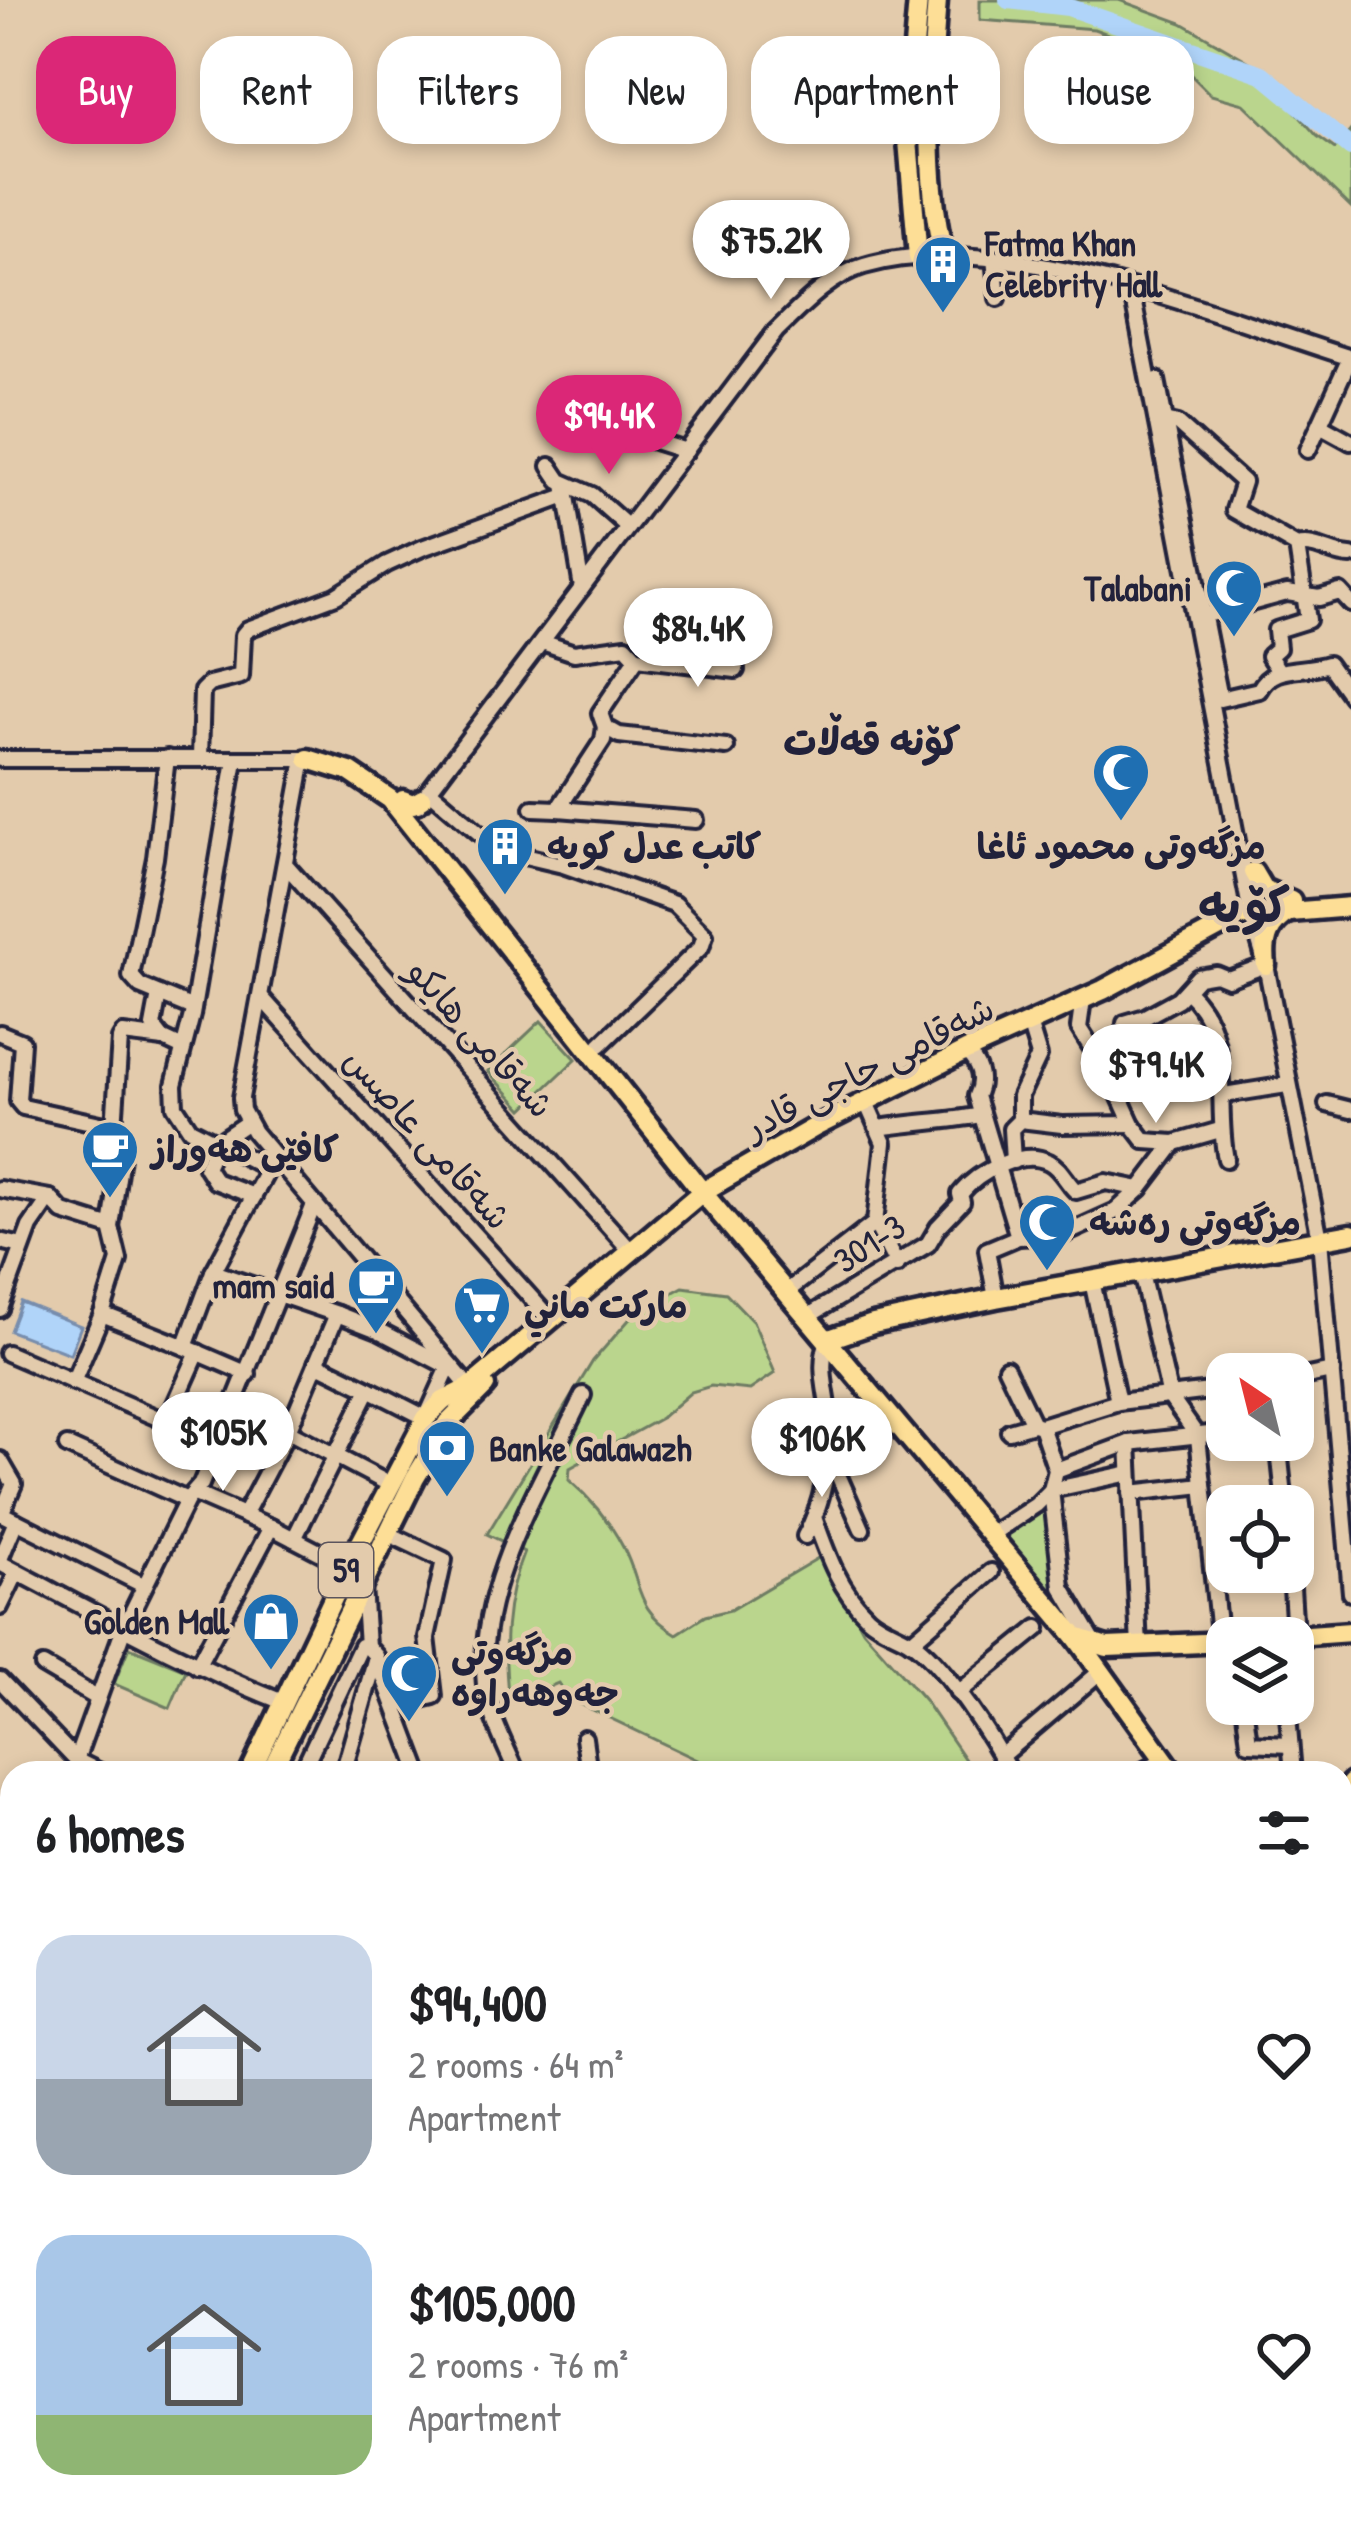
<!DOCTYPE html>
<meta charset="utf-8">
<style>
body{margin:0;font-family:"Patrick Hand","Playpen Sans Arabic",sans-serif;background:#f6f6f6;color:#202124;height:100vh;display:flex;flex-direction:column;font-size:45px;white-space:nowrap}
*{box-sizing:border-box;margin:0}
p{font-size:39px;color:#757577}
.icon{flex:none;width:66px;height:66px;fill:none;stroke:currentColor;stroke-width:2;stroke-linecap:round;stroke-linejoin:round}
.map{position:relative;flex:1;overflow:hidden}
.panel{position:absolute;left:0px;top:1761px;width:1353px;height:771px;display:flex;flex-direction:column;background:#fff;border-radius:36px 36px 0 0;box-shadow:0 6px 18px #0003}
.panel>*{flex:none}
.banner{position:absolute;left:36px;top:36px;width:1281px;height:108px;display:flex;gap:24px}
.needle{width:78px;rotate:325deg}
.fabs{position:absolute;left:1206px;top:1353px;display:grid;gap:24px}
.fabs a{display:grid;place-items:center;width:108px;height:108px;border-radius:24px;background:#fff;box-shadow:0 6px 18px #0003;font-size:60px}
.price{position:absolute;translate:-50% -102px;padding:0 27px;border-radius:42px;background:#fff;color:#222;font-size:39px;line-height:78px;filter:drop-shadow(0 3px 6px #0008)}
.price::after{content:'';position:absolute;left:50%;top:72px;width:36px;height:27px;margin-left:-18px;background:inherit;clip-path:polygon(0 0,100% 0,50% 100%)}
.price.on{background:#db2777;color:#fff}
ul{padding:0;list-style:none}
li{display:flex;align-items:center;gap:36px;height:300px;padding:0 36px}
li span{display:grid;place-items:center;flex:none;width:336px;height:240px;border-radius:36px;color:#555}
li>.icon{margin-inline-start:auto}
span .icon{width:144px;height:144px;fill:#fffc;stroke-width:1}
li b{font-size:51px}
h2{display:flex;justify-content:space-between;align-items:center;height:144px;padding:0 36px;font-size:51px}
.chip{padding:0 42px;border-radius:36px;background:#fff;box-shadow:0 6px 18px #0003;font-size:42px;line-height:108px}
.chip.on{background:#db2777;color:#fff}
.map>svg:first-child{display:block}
</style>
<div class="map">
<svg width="1351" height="2530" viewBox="0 0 1351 2530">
<rect width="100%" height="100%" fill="#e3cbac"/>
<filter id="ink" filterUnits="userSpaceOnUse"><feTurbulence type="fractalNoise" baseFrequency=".00833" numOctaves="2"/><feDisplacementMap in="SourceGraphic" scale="24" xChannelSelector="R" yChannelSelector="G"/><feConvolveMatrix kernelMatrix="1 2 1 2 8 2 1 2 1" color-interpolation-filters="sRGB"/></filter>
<g filter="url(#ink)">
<g fill="#bad58d" stroke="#6e7c64" stroke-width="3">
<path d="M980 0H1119L1182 23 1253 64 1317 136 1335 149 1351 130V207L1244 104 1211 95 1187 71 1139 45 1094 29 980 20Z"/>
<path d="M541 1021 576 1059 523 1109 488 1071Z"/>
<path d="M683 1287 726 1293 753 1321 775 1373 750 1390 711 1386 691 1392 661 1418 570 1468 569 1480C592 1500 609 1520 623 1547 643 1586 634 1609 677 1634L705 1616 730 1610 823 1555 863 1630 924 1700 974 1773H725L572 1700 558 1683 509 1704C503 1649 503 1603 524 1552L487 1534 593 1361 635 1313Z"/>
<path d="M1044 1506 1057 1590 1080 1630 998 1537Z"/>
<path d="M129 1647 186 1670 170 1708 114 1684Z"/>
</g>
<path fill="#b0d4f9" stroke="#778dad" stroke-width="3" d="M21 1302 81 1326 70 1354 10 1331Z"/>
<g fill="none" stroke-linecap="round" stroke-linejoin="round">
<path stroke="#b0d4f9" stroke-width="18" d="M1008 0 1068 7 1262 74 1351 148"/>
<g stroke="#22223b" stroke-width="22">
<g id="minor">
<path d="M994 258 998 298"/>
<path d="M1131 288 1251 914 1266 965 1320 1239 1351 1593"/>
<path d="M1157 380 1219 693"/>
<path d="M634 392 609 421 610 427 686 451"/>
<path d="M1165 421 1178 424 1243 482 1234 510 1297 546 1308 620 1276 630 1278 648 1269 656 1278 670"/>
<path d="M1320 425 1351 442"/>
<path d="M1308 450 1350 358"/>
<path d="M550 466 560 481 592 495 628 527"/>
<path d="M565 484 582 588"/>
<path d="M1297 546C1316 541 1332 556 1351 556"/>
<path d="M1203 616 1287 593 1319 598 1340 592 1351 604"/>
<path d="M542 642 574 653 626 646 637 658 736 670 697 601"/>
<path d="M637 658 600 713 605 727 619 735 726 747"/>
<path d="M1220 699 1259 690C1273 663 1301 673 1328 664L1351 696"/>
<path d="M605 727 603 740 558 809 696 820"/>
<path d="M167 758 155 858 131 976 140 986 193 1008"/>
<path d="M200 758 202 691 209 684 241 676 243 635 248 629 336 596 387 564 422 548 566 496"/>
<path d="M0 759H308"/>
<path d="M304 759 241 1098 242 1110 254 1132 475 1394"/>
<path d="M235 760 192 1015 174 1085 175 1106 190 1129 269 1169"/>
<path d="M429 790 499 850 563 865 674 904 705 935 701 947 600 1045"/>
<path d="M418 805 776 331C801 307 829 276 864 266 1001 225 1217 316 1351 358"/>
<path d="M533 808 558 809"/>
<path d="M285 864 631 1251"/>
<path d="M1187 991C1236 1036 1214 1103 1226 1159"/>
<path d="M159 994 153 1026 163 1039"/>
<path d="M261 997 550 1319"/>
<path d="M1083 999 1079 1028 1113 1082 1132 1124 1145 1141 1175 1143"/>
<path d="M1125 1023 1145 1017 1178 999 1198 977 1216 974 1228 979 1266 965"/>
<path d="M0 1033 22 1042 18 1101 23 1107 114 1127"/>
<path d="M183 1048 164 1039 123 1034 120 1039 114 1127 122 1150 111 1227 119 1260 102 1314 185 1347"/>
<path d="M966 1051C978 1064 985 1078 976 1096L1018 1237 987 1250 996 1298"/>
<path d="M1224 1095 1287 1085"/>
<path d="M866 1102 884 1143 875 1223 897 1265"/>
<path d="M1327 1104 1351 1110"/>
<path d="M1020 1120V1096L1039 1056 1029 1023"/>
<path d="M248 1122 217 1143 206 1167 215 1181 254 1196"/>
<path d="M879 1128C914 1122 946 1122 981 1115"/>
<path d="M1013 1161 1011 1129 1020 1120 1062 1125 1132 1124"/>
<path d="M271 1164 213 1272 337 1314"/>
<path d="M0 1189 50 1198 63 1212 111 1227"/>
<path d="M1018 1237 1063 1235 1116 1211 1140 1189 1175 1143 1220 1130"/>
<path d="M0 1241 22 1246"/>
<path d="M213 1272 185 1347 248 1374"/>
<path d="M1141 1273 1170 1397 1198 1437 1220 1643"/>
<path d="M1092 1281 1118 1402"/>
<path d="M794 1286 875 1223"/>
<path d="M0 1309 30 1227 50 1198"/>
<path d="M815 1312 928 1244 938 1227 962 1202 960 1194C978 1172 1022 1148 1049 1162 1061 1168 1066 1182 1076 1191L1106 1182 1140 1189"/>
<path d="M7 1353 218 1444"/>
<path d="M316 1363 369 1389"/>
<path d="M1006 1368 1033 1424"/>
<path d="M1293 1379 1332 1371"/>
<path d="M73 1382 102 1314"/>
<path d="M167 1422 198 1352"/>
<path d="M1041 1426 1056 1470 1051 1490 1062 1587 1096 1645"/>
<path d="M288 1431 391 1485"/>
<path d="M1009 1431 1033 1424 1041 1426 1118 1402 1227 1389"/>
<path d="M1278 1440 1285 1506"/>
<path d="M1129 1443 1139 1647"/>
<path d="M67 1446 187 1500"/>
<path d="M828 1452 862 1529"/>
<path d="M0 1460 14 1484 1 1514"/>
<path d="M1056 1470 1129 1443 1227 1432"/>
<path d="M1131 1493 1203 1485"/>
<path d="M195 1494 271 1527 197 1666"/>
<path d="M0 1513 143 1585"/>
<path d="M244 1515 288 1431 337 1314 378 1330 449 1367 426 1418 369 1389 294 1539"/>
<path d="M815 1520C827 1554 840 1591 868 1617 882 1630 902 1634 916 1645 948 1670 991 1737 1010 1773"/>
<path d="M271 1527 348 1567"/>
<path d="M387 1533 444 1560 427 1637 434 1696 396 1705"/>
<path d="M990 1535 1036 1505 1051 1490 1130 1473"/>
<path d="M805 1536C822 1507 831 1459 830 1424 829 1396 816 1366 829 1339"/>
<path d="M0 1559 16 1521"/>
<path d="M0 1563C94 1612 184 1663 283 1702"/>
<path d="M1291 1572 1295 1635"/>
<path d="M363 1586 367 1646 376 1656 420 1773"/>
<path d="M0 1607 17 1572"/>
<path d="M911 1642 991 1572"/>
<path d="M43 1666 97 1698"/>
<path d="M0 1680 76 1760 102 1773"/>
<path d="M958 1693 1038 1628"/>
<path d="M1244 1704 1249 1743 1290 1745"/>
<path d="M1287 1704 1293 1773"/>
<path d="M584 1738 589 1773"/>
<path d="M1001 1756 1100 1672"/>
<path d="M80 1773 76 1760 123 1630 187 1500 201 1484 314 1205"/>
<path d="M301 1773 361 1646H367"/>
<path d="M343 1773 376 1657"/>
<path d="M517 1773C506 1746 488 1714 485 1685 475 1587 543 1481 583 1395"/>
<path d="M1139 1773 1165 1759"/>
<path d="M0 1810 12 1814"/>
<path d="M0 1905 12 1911"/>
<path d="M0 1989 12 1961"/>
<path d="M1341 2032 1351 2024"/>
<path d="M0 2044 12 2049"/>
<path d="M1341 2121 1351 2116"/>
<path d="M1345 2194 1351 2192"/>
<path d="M0 2197 12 2171"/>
<path d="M1341 2291 1351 2288"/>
<path d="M0 2389 12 2365"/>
<path d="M0 2428 12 2434"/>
<path d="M1341 2467 1351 2459"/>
<path d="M564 2520V2530"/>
<path d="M686 2520 693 2530"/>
<path d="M776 2520 783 2530"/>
<path d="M1282 2520 1288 2530"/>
<path d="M856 2527 867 2530"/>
<path d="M6 2530 12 2520"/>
<path d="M58 2530V2520"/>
<path d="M141 2530 142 2520"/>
<path d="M165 2530 167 2520"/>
<path d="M254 2530 256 2520"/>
<path d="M310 2530 311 2520"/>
<path d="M374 2530 375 2520"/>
<path d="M447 2530 448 2520"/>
<path d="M514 2530V2520"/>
<path d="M619 2530 632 2520"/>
</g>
</g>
<g stroke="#22223b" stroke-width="27">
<g id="major">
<path d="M937 0C930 87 924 168 943 254"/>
<path d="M918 257 907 129 918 0"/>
<path d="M308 759 350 772 390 799 708 1199 1076 1637 1174 1773"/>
<path d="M403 800 413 804 422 799"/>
<path d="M1253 872 1263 889 1291 901"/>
<path d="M1266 965C1263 940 1268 924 1290 911"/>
<path d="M829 1339 873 1324 996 1298 1351 1234"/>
<path d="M1076 1637 1107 1647 1227 1642"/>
<path d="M1266 1638 1351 1632"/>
<path d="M250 1773 348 1567 426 1418 443 1401 469 1388 702 1192 817 1126 966 1051 1103 990 1240 916 1351 907"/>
<path d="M270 1773 415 1478 449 1422 485 1386"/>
<path d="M1341 1866 1351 1783"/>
<path d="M0 2278 12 2254"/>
<path d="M0 2320 12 2296"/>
<path d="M1117 2530 1119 2520"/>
</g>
</g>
<use href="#minor" stroke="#e3cbac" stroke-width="14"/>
<use href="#major" stroke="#fdde96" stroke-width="18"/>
</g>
</g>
<defs>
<g id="building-pin" transform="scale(3)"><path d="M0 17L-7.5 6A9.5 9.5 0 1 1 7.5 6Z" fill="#1f6fb2" stroke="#e3cbac"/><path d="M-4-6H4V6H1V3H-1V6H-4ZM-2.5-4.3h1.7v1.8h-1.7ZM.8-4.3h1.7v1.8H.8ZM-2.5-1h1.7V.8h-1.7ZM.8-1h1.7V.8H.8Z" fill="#fff"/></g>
<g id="mosque-pin" transform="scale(3)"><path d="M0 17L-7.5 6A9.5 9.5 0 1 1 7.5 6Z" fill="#1f6fb2" stroke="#e3cbac"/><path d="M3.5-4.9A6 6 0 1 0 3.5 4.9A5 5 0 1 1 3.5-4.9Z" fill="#fff"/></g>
<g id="cafe-pin" transform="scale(3)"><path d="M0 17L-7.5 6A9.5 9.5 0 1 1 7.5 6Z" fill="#1f6fb2" stroke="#e3cbac"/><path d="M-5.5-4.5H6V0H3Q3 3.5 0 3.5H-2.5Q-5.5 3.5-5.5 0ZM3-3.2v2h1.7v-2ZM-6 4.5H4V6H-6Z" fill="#fff"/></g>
<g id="supermarket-pin" transform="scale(3)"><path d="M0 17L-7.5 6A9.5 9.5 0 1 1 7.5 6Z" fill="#1f6fb2" stroke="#e3cbac"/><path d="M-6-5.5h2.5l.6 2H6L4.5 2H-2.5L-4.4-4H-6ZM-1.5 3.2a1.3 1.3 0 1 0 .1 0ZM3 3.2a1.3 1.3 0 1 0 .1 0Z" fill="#fff"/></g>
<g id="bank-pin" transform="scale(3)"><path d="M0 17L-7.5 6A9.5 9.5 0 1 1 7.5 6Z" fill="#1f6fb2" stroke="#e3cbac"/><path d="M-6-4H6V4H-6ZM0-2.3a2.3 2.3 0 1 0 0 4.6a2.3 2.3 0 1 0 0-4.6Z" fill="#fff"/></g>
<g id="shop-pin" transform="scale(3)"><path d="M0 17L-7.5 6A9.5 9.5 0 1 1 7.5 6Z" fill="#1f6fb2" stroke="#e3cbac"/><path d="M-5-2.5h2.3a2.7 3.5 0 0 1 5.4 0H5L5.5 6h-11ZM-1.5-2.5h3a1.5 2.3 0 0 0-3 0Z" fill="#fff"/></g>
</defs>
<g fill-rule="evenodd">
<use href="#building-pin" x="943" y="264"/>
<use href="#mosque-pin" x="1234" y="588"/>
<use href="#mosque-pin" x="1121" y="772"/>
<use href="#building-pin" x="505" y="846"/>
<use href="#cafe-pin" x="110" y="1149"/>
<use href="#mosque-pin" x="1047" y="1222"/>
<use href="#cafe-pin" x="376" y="1285"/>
<use href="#supermarket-pin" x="482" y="1305"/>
<use href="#bank-pin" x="447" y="1448"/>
<use href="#shop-pin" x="271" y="1621"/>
<use href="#mosque-pin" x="409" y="1673"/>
</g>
<g text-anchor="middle" stroke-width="9" stroke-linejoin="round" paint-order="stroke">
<rect fill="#e3cbac" stroke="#5c555d" stroke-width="3" x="319" y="1543" width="54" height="54" rx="9"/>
<g font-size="33" font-weight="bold" fill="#22223b">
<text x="346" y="1582">59</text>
</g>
<g font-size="36" font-weight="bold" fill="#22223b" stroke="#e3cbac" text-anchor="start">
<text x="985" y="256">Fatma Khan<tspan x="985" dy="41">Celebrity Hall</tspan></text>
<text x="1192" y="601" text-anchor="end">Talabani</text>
<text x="547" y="859">كاتب عدل كويه</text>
<text x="1121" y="859" text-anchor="middle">مزگه‌وتی محمود ئاغا</text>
<text x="152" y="1162">کافێی هەوراز</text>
<text x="1089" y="1235">مزگەوتی رەشە</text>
<text x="334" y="1298" text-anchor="end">mam said</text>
<text x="524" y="1318">مارکت ماني</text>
<text x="489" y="1461">Banke Galawazh</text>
<text x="229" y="1634" text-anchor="end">Golden Mall</text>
<text x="451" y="1665">مزگه‌وتی<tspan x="451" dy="41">جه‌وهه‌راوه</tspan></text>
</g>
<g font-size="36" fill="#22223b" stroke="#e3cbac">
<text transform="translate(481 1038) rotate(48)" y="13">شه‌قامی هایكو</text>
<text transform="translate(869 1067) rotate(-27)" y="13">شەقامی حاجی قادر</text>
<text transform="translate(428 1138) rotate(48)" y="13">شه‌قامی عاصس</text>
<text transform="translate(869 1243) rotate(-33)" y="13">301-3</text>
</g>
<g font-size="39" font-weight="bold" fill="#22223b" stroke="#e3cbac">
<text x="872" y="755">کۆنە قەڵات</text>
</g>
<g font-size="48" font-weight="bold" fill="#22223b" stroke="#e3cbac">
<text x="1244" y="922">کۆیە</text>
</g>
</g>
</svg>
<div class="fabs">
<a><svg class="needle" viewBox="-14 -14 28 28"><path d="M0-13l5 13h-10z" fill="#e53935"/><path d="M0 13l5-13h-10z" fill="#757577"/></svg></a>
<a><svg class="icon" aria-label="locate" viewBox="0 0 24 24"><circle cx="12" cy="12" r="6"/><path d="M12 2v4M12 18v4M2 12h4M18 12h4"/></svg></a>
<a><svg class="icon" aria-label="layers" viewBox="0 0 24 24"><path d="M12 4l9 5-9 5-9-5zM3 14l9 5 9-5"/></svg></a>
</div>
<b class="price" style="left:771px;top:302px">$75.2K</b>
<b class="price on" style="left:609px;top:477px">$94.4K</b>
<b class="price" style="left:698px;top:690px">$84.4K</b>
<b class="price" style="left:1156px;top:1126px">$79.4K</b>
<b class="price" style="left:223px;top:1494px">$105K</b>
<b class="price" style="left:822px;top:1500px">$106K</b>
<div class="banner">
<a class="chip on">Buy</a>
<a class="chip">Rent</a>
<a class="chip">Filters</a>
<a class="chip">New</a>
<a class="chip">Apartment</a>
<a class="chip">House</a>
</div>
<section class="panel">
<h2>6 homes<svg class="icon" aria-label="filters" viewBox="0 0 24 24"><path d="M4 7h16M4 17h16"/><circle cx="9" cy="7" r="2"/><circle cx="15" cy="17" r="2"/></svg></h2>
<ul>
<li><span style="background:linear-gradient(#c9d6e8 60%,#9aa5b1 0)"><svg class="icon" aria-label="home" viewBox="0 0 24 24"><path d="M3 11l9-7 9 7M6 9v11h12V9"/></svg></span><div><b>$94,400</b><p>2 rooms · 64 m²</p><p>Apartment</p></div><svg class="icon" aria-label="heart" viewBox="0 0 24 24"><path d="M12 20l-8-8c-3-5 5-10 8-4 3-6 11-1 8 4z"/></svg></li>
<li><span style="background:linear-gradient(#a9c7e8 75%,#8fb573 0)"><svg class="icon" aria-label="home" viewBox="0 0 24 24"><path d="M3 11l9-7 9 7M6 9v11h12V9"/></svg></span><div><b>$105,000</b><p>2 rooms · 76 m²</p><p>Apartment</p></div><svg class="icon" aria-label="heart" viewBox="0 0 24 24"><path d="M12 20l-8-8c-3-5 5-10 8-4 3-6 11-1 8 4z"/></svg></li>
</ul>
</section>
</div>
